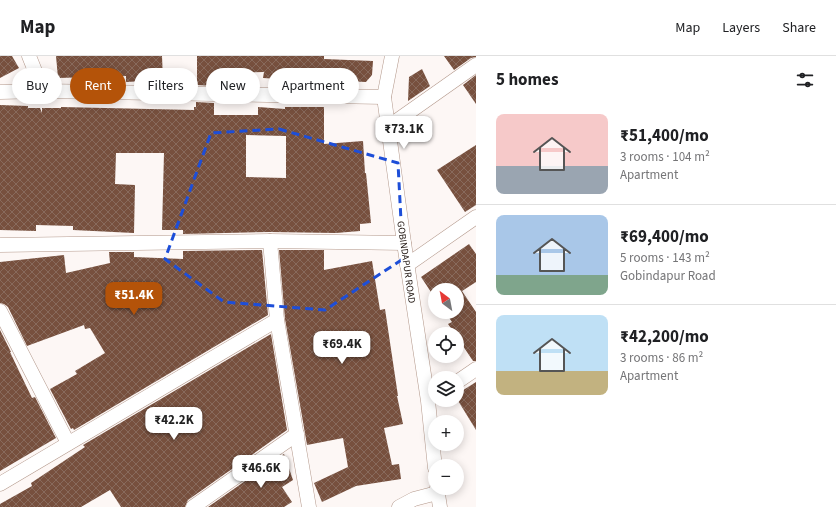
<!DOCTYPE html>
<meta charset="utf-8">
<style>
body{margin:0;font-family:"Source Sans 3",sans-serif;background:#f2f2f2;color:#202124;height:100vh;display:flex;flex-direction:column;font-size:15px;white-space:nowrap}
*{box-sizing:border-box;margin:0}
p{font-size:13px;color:#757577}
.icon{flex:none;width:22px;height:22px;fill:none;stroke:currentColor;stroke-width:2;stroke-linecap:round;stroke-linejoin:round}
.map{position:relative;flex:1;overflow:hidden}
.drawer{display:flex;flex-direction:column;background:#fff;width:360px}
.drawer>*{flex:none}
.banner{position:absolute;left:12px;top:12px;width:380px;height:36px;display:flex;gap:8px}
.needle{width:26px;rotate:328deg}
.fabs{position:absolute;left:428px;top:227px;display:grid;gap:8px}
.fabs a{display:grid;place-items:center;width:36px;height:36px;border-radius:50%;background:#fff;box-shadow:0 2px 10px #0003;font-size:20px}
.price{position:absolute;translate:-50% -34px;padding:0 9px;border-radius:8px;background:#fff;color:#222;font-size:13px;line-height:26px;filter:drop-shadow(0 1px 2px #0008)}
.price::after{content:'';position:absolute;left:50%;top:24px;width:12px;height:9px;margin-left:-6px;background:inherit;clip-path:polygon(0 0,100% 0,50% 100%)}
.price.active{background:#b45309;color:#fff}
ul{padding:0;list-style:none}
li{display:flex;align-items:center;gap:12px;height:100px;padding:0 20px}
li+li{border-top:1px solid #e0e0e0}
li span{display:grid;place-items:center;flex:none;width:112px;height:80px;border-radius:8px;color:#555}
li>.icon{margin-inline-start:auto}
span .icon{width:48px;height:48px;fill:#fffc;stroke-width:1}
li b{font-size:17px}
h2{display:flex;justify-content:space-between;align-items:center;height:48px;padding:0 20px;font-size:17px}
.chip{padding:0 14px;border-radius:18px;background:#fff;box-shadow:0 2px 10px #0003;font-size:14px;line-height:36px}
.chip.active{background:#b45309;color:#fff}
header{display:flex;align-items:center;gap:24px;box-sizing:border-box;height:56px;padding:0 20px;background:#fff;border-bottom:1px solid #e0e0e0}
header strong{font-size:19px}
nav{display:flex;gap:22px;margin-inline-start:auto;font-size:14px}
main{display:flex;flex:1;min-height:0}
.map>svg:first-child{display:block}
</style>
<header>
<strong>Map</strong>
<nav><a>Map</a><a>Layers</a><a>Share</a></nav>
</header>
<main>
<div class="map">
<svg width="476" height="451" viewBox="0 0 476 451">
<defs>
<pattern id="building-cross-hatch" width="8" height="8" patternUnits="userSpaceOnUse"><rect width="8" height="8" fill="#77503e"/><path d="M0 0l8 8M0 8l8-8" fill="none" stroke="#886a5c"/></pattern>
</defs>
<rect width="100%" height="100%" fill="#fdf7f5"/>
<g fill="url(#building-cross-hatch)" fill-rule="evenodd">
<path d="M0 0H12L19 12 0 22Z"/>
<path d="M56 0H162L163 24 126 26V20L58 22Z"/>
<path d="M197 0H324V3L373 5 372 19 366 26 280 22V23L263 22 264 16 219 17V25L214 24V30L197 29Z"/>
<path d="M444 0H476V1L471 2 454 14Z"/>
<path d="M422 13 430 30 408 45 409 21Z"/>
<path d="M476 19V48L463 29Z"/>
<path d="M196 46 214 47V59H258V51L285 53V51H324V88L363 85 365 117H366L371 167 360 168V175L336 177 270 176 183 178V174H162L164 97H116L115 128 135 129 134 177 73 174V170L36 169V175L0 174V49L28 50V52H40L42 57V52H61V51L194 54V51H196ZM246 79 286 80V122L246 121Z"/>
<path d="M476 89V149L465 156 437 114Z"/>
<path d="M469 188 476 198V226L462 235 476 256V305H473L457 281V278H455L448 268 452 266 445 256H457V234H435V242L421 221Z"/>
<path d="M262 194 268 259 74 374 73 372 71 373 50 333 77 318 75 315 105 297 90 272 85 273 84 269 27 290 8 251 4 248 0 247V206L64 199 66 217 110 207 109 196H134V201L183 203V195Z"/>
<path d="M279 194H324V214L372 205 380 254 385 253 398 340H397L403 368 384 372 392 409 399 408 401 423 356 430 322 446 314 427 348 411 343 382 307 389 285 263Z"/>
<path d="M0 274 11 296H10L19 315 32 342 35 341 56 382 0 415Z"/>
<path d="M271 278 287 374 188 444 185 451H121L110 434 81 451H0V448L32 430 31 427 85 391 83 389Z"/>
<path d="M476 326V374L457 343V338Z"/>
<path d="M284 398 293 424 282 431 292 446 284 451H208Z"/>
</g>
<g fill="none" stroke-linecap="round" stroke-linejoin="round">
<g stroke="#b3988b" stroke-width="15">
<g id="minor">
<path d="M392 0 384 41 404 187 428 345 435 412"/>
<path d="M43 35 384 41"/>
<path d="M0 36 43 35 29 0"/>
<path d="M388 71 476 9"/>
<path d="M0 189 270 185 404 187"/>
<path d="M407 209 476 161"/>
<path d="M0 255 68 387"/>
<path d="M277 264 309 451"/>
<path d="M457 326 476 313"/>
<path d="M0 428 277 264 270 185"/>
<path d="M437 432 440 451"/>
<path d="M193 451 297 378"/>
<path d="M399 451 414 443 437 437"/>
</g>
</g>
<use href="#minor" stroke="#fff" stroke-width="14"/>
</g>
<path fill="none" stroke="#1d4ed8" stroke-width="3" stroke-dasharray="8 5" stroke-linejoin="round" d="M279 73 398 107 403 203 325 254 224 246 165 203 211 77Z"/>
<g text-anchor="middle" stroke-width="4" stroke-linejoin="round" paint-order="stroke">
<g font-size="10" fill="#1e140f" stroke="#fff">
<text transform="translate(407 206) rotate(82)" y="4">GOBINDAPUR ROAD</text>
</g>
</g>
</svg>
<div class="fabs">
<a><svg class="needle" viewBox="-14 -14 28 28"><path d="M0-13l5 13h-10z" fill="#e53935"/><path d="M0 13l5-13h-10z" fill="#757577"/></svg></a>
<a><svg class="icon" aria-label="locate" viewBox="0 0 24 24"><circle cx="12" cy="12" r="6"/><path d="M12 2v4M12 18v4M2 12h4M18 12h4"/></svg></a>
<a><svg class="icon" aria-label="layers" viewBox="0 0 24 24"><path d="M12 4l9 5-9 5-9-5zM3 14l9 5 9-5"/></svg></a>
<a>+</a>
<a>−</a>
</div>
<b class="price" style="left:404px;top:94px">₹73.1K</b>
<b class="price active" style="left:134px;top:260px">₹51.4K</b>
<b class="price" style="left:342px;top:309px">₹69.4K</b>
<b class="price" style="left:174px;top:385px">₹42.2K</b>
<b class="price" style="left:261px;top:433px">₹46.6K</b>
<div class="banner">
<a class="chip">Buy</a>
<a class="chip active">Rent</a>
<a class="chip">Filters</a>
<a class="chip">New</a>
<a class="chip">Apartment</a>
</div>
</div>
<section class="drawer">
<h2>5 homes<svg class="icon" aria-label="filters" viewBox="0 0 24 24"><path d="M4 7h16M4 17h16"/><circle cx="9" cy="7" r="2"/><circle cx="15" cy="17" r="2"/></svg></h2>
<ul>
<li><span style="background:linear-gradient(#f6c9c9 65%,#9aa5b1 0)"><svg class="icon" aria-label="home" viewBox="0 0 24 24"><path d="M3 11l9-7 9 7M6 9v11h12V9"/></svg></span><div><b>₹51,400/mo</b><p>3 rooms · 104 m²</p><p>Apartment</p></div></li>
<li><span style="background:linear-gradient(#a9c7e8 75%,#7fa58c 0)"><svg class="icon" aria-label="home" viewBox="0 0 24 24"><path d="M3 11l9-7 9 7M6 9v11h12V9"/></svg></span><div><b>₹69,400/mo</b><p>5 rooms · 143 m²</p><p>Gobindapur Road</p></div></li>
<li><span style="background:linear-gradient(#bfe0f5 70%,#c2b280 0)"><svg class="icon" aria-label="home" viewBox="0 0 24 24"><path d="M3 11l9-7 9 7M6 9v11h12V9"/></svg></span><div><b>₹42,200/mo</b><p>3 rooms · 86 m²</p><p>Apartment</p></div></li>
</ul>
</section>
</main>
